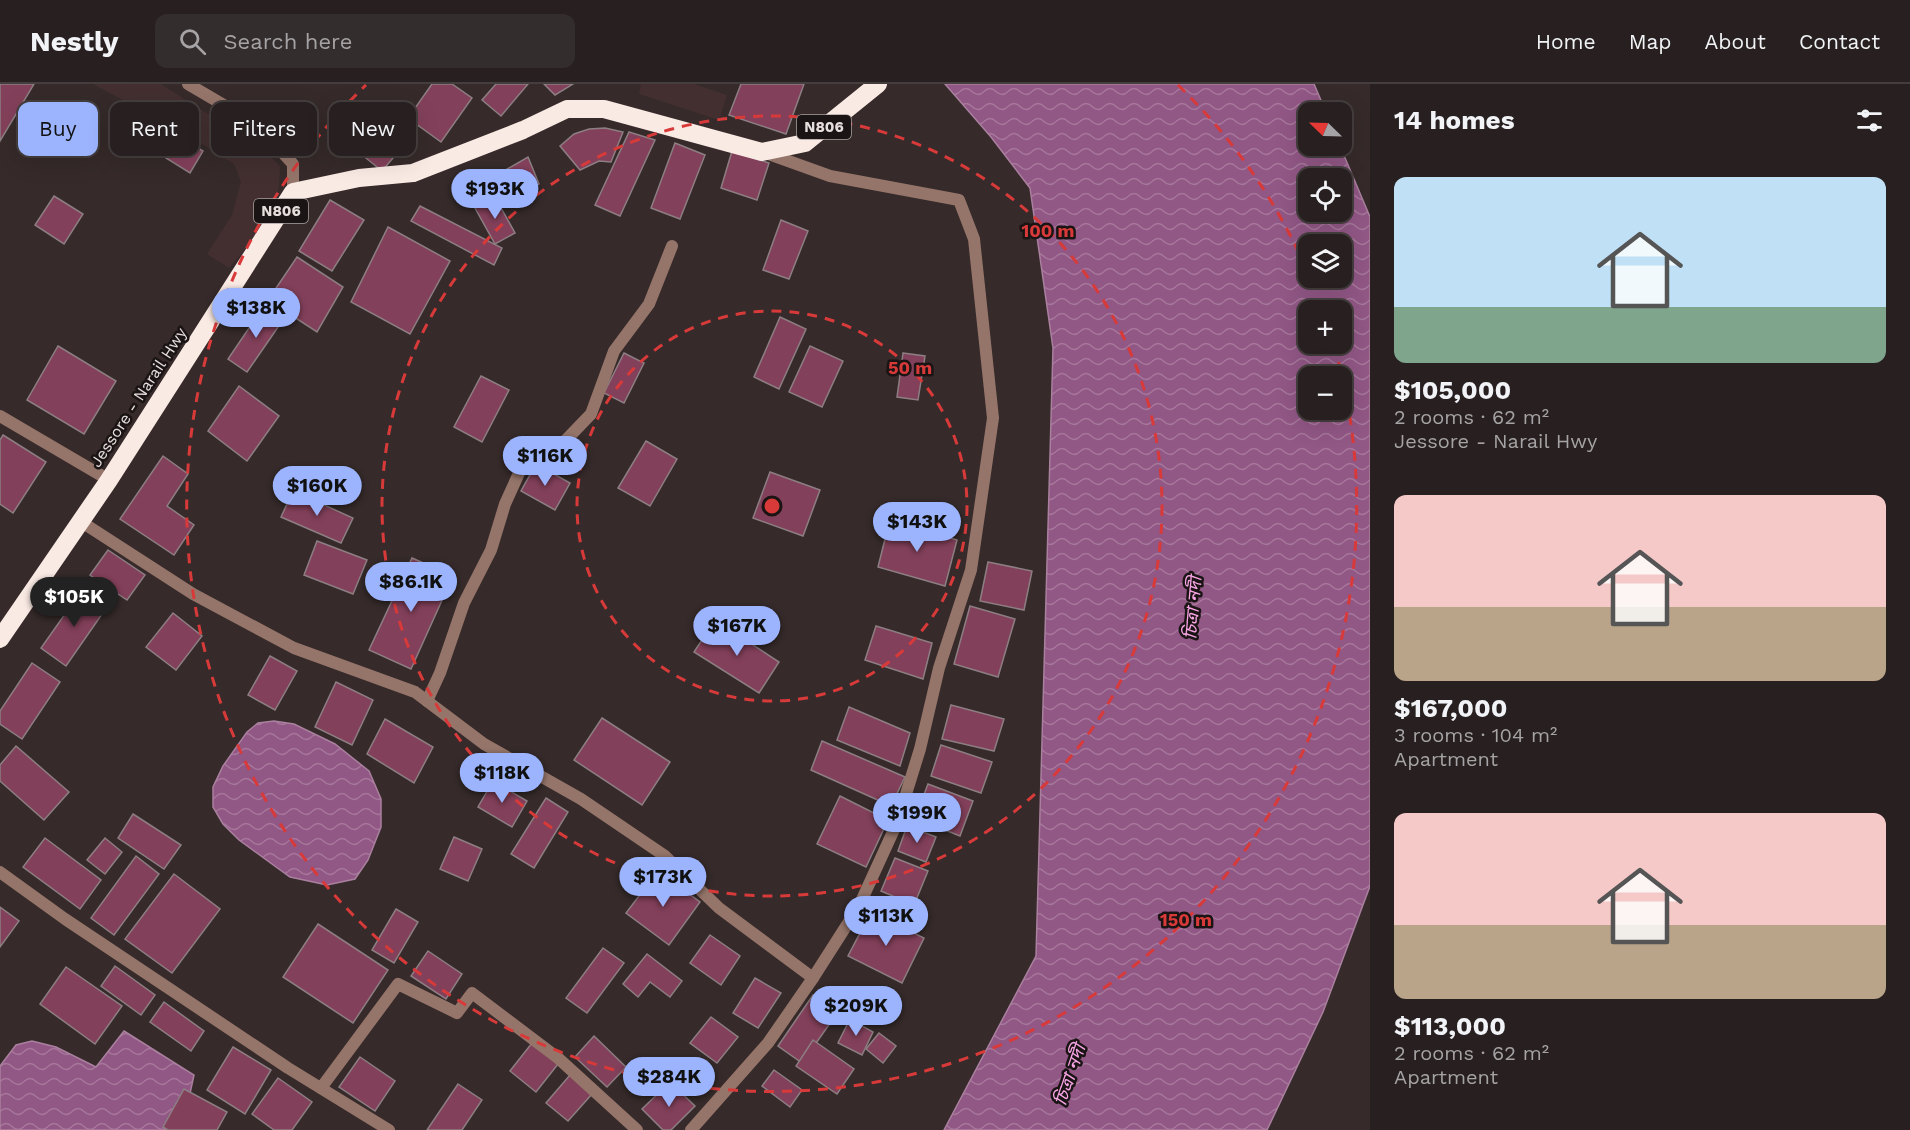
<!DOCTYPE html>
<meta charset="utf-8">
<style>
body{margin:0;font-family:"Work Sans","Noto Sans Bengali",sans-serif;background:#342d2d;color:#f1f3f6;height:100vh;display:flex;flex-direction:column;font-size:22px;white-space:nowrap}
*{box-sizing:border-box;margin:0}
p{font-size:20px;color:#a5a3a5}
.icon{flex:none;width:33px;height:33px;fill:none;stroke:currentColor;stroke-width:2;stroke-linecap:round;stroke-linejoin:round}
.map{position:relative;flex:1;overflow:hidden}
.panel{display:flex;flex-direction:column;background:#282020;width:540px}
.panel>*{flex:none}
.top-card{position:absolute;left:18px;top:18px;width:570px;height:54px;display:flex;gap:12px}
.needle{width:39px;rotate:293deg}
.tools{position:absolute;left:1298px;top:18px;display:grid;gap:12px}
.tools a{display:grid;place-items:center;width:54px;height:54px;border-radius:12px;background:#282020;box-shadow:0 6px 24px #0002,0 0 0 2px #443e3e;font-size:30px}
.price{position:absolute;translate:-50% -51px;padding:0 14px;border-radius:21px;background:#9cb4fd;color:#111;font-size:20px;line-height:39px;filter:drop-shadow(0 2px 3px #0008)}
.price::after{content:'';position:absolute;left:50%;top:36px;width:18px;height:14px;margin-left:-9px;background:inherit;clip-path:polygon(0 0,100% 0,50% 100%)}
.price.selected{background:#222;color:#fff}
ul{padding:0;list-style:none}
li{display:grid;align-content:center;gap:12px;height:318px;padding:0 24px}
li span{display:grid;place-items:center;height:186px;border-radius:12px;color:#555}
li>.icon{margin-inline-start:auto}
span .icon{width:108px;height:108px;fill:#fffc;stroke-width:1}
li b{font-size:26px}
h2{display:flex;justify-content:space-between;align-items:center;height:72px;padding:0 24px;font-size:26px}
.pill{padding:0 21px;border-radius:12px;background:#282020;box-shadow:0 6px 24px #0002,0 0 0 2px #443e3e;font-size:21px;line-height:54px}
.pill.selected{background:#9cb4fd;color:#111}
header{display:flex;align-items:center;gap:36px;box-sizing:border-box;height:84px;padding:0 30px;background:#282020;border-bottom:2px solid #443e3e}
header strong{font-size:28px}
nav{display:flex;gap:33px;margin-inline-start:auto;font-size:21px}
.search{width:420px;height:54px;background:#342d2d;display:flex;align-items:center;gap:15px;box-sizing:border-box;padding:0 21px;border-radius:12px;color:#a5a3a5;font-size:22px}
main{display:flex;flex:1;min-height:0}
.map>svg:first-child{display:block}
</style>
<header>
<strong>Nestly</strong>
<div class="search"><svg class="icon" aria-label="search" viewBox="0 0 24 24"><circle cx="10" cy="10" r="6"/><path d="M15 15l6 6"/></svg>Search here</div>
<nav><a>Home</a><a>Map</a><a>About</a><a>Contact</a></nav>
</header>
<main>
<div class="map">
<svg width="1370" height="1046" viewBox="0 0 1370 1046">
<defs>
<pattern id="water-waves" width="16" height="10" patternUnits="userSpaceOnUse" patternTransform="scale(1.5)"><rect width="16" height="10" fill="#915785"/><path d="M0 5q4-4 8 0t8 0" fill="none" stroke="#a6779b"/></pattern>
</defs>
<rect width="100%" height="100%" fill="#362a2a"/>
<g fill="#432f2f">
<path d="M93 0H161L216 35 249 52 280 82 279 103 271 127 250 159 229 184 207 170 232 131 241 98 234 80 183 48Z"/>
<path d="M641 0H694L727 11 719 36 639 10Z"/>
</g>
<g fill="url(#water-waves)" stroke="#aa809f" stroke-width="1.5" fill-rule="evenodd">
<path d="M945 0H1314L1326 28H1308V62H1340L1370 133V802L1323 928 1267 1046H944L1036 872 1053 264 1030 104 991 53ZM1308 94H1341V128H1308ZM1308 160H1341V194H1308ZM1308 226H1341V260H1308ZM1308 292H1341V326H1308Z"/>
<path d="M274 637 294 640 335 660 369 687 381 715V743L368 776 355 795 327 801 290 793 239 756 223 740 213 723V703L223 682 247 648 258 639Z"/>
<path d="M124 947 194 991 182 1046H0V982L16 961 32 957 56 963 96 983Z"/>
</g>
<g fill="#83405a" stroke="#8c7e82" stroke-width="1.5">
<path d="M0 0H34L0 57Z"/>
<path d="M432 0H452L472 14 441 58 408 34Z"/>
<path d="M496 0H528L501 32 482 16Z"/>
<path d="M544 0H573L555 11Z"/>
<path d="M741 0H804L786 50 729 31Z"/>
<path d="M605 44 623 48 611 78 599 77 580 86 560 62 574 50 589 45Z"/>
<path d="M372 47 398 68 382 87 356 66Z"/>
<path d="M629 48 655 56 620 132 595 121Z"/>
<path d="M179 53 203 67 190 89 166 74Z"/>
<path d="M675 59 705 71 680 135 651 124Z"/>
<path d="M732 67 769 79 757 116 721 104Z"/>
<path d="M528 73 539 100 509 115 495 92Z"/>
<path d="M54 112 83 130 64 160 35 141Z"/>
<path d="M495 113 515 149 495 160 475 124Z"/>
<path d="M330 116 364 136 332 187 299 167Z"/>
<path d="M420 122 502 164 494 181 411 137Z"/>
<path d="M781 136 808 147 789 195 763 186Z"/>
<path d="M388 143 450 177 410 250 351 218Z"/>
<path d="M297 173 343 203 317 248 268 216Z"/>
<path d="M264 222 283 236 247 288 228 275Z"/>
<path d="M780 233 806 245 779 305 754 293Z"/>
<path d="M58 262 116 297 84 350 27 316Z"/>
<path d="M810 262 843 277 822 323 789 308Z"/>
<path d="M624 269 644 279 624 319 604 309Z"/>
<path d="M903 269 925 272 918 316 897 313Z"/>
<path d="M481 292 509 306 482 358 454 343Z"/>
<path d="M239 302 279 332 247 377 208 347Z"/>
<path d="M3 351 46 378 13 429 0 420V356Z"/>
<path d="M646 357 677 375 650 422 618 404Z"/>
<path d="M163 372 188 390 167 422 194 441 174 471 120 435Z"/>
<path d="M536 380 570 399 555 426 521 407Z"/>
<path d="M770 388 820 406 803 452 753 434Z"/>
<path d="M293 407 353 434 341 459 281 433Z"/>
<path d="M890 435 957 456 945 502 878 483Z"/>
<path d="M317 457 367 476 353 510 304 491Z"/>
<path d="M108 466 145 491 127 516 90 491Z"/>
<path d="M412 474 453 492 411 585 369 566Z"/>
<path d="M988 478 1032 487 1024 526 980 517Z"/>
<path d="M82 506 107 523 66 582 41 564Z"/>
<path d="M970 522 1015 535 998 593 954 580Z"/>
<path d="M173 529 202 552 176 586 146 563Z"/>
<path d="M715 536 779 578 759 609 694 568Z"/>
<path d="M876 542 932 559 923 595 865 576Z"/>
<path d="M270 572 297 587 275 626 248 611Z"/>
<path d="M32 579 60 598 22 655 0 640V627Z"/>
<path d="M336 598 373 616 352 661 315 643Z"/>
<path d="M951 621 1004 635 994 667 942 655Z"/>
<path d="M849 623 910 649 900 682 837 656Z"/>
<path d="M602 634 670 678 642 721 574 676Z"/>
<path d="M385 635 433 663 414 699 367 670Z"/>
<path d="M822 657 905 693 891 722 811 686Z"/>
<path d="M941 661 992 678 981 709 931 692Z"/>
<path d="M16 662 69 708 44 736 0 697V681Z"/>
<path d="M493 697 527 717 512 743 478 723Z"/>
<path d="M928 700 973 717 960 752 915 734Z"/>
<path d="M840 712 888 736 866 783 817 760Z"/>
<path d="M546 714 568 728 534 784 511 770Z"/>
<path d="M133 730 181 761 164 785 118 754Z"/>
<path d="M907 742 936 753 926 778 898 767Z"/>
<path d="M454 753 482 765 468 797 440 785Z"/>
<path d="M45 754 101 796 80 825 23 783Z"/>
<path d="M105 754 122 768 105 790 87 776Z"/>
<path d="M136 772 159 790 114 851 91 834Z"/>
<path d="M895 774 928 787 914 821 881 807Z"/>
<path d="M658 787 700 818 669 861 626 829Z"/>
<path d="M174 790 220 825 172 889 125 855Z"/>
<path d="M0 823 19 837 0 863Z"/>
<path d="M396 825 418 838 394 879 372 866Z"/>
<path d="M871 828 924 854 902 899 848 872Z"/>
<path d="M318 840 388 886 353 939 283 893Z"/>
<path d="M710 851 740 872 721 901 690 879Z"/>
<path d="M603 864 624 879 587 929 566 914Z"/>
<path d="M428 867 462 890 446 915 411 892Z"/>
<path d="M647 870 682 897 670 913 650 898 638 913 623 900Z"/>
<path d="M115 882 155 911 141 931 101 902Z"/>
<path d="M66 883 122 922 95 960 40 920Z"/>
<path d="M755 894 781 909 758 944 733 929Z"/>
<path d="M813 911 838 928 802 979 778 962Z"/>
<path d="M164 918 204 947 191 967 150 938Z"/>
<path d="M711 933 738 953 717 979 690 959Z"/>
<path d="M850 935 873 948 862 971 838 959Z"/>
<path d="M879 949 896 962 883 979 866 965Z"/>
<path d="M594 952 626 983 607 1003 575 973Z"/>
<path d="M813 956 854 985 837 1010 796 982Z"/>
<path d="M532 959 558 980 536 1008 510 987Z"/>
<path d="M233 963 271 986 245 1030 207 1006Z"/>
<path d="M360 973 395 997 375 1027 339 1003Z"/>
<path d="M774 986 802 1006 790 1023 762 1002Z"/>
<path d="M570 991 592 1010 568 1037 546 1019Z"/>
<path d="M278 994 312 1018 292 1046H274L252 1030Z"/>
<path d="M670 998 695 1022 671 1046H663L642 1025Z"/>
<path d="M458 1000 482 1016 462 1046H427Z"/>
<path d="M184 1005 227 1028 217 1046H168L163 1043Z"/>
</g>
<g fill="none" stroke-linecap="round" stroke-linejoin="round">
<g stroke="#95756a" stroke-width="12">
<path d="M188 0 256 40 293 80V108"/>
<path d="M0 332 109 396"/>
<path d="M80 437 193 510 294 564 415 608 484 660 581 715 665 772 719 824 813 894"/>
<path d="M427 617 440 589 464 519 491 466 505 420 529 367 565 357 591 330 614 267 649 220 672 162"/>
<path d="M0 788 65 835 288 984 389 1046"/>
<path d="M321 1004 398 900 457 929 472 909 558 974 637 1046"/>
<path d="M691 1046 768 959 813 894 859 822 897 739 920 665 939 584 971 486 993 334 974 155 959 116 830 92 766 69"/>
</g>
<path stroke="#faeae4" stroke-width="18" d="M0 555 109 396 293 108 359 94 413 89 523 46 567 25H604L762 68 805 59 878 0"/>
</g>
<g fill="none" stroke="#d83a3a" stroke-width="3" stroke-dasharray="10 8">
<circle cx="772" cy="422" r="195"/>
<circle cx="772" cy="422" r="390"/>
<path d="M1178 1A585 585 0 0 1 1306 184M1334 261A585 585 0 1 1 366 1"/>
</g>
<g text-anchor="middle" stroke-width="5" stroke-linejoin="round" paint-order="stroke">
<g fill="#1a1414" stroke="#a9a1a1" stroke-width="1.5">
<rect x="797" y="31" width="54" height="24" rx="4.5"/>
<rect x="254" y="115" width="54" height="24" rx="4.5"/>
</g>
<g font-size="15" font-weight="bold" fill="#e6dedd">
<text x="824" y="48">N806</text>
<text x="281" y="132">N806</text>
</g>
<g font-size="16" fill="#e6dedd" stroke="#1a1414">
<text transform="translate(138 313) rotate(-57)" y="6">Jessore - Narail Hwy</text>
</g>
<g font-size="18" font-style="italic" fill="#f8a5e5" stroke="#1a1414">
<text transform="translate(1193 524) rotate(-85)" y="6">চিত্রা নদী</text>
<text transform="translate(1070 991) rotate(-71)" y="6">চিত্রা নদী</text>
</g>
</g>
<circle cx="772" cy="422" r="9" fill="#d83a3a" stroke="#1a1414" stroke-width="3"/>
<g font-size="18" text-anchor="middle" font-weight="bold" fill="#d83a3a" stroke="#1a1414" stroke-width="5" stroke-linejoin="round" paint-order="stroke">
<text x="1048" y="153">100 m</text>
<text x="910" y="290">50 m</text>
<text x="1186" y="842">150 m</text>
</g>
</svg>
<div class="tools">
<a><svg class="needle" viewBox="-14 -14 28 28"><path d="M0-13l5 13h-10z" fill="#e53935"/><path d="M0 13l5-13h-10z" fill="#a5a3a5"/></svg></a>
<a><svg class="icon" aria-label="locate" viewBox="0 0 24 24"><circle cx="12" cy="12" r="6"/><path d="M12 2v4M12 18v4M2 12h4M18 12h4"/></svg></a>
<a><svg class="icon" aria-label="layers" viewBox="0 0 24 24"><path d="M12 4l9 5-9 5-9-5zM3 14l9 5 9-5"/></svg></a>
<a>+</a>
<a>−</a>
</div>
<b class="price" style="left:495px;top:136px">$193K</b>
<b class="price" style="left:256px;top:255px">$138K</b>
<b class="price" style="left:545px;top:403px">$116K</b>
<b class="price" style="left:317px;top:433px">$160K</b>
<b class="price" style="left:917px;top:469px">$143K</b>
<b class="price" style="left:411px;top:529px">$86.1K</b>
<b class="price selected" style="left:74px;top:544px">$105K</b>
<b class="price" style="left:737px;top:573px">$167K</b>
<b class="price" style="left:502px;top:720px">$118K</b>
<b class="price" style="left:917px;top:760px">$199K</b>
<b class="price" style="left:663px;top:824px">$173K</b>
<b class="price" style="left:886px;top:863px">$113K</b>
<b class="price" style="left:856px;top:953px">$209K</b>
<b class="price" style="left:669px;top:1024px">$284K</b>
<div class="top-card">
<a class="pill selected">Buy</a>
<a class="pill">Rent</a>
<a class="pill">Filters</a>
<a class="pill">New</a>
</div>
</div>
<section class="panel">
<h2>14 homes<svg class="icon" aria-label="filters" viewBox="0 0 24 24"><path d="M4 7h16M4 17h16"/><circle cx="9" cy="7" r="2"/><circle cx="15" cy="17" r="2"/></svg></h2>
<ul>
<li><span style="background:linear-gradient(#bfe0f5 70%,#7fa58c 0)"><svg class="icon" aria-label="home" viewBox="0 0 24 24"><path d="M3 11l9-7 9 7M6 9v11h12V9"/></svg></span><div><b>$105,000</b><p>2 rooms · 62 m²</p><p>Jessore - Narail Hwy</p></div></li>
<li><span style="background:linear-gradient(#f6c9c9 60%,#b9a48a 0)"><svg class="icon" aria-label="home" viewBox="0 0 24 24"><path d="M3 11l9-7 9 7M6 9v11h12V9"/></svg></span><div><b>$167,000</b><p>3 rooms · 104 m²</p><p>Apartment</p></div></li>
<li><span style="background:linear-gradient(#f6c9c9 60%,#b9a48a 0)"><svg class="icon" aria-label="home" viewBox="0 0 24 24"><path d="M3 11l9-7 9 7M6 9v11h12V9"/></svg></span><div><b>$113,000</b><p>2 rooms · 62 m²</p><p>Apartment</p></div></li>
</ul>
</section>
</main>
